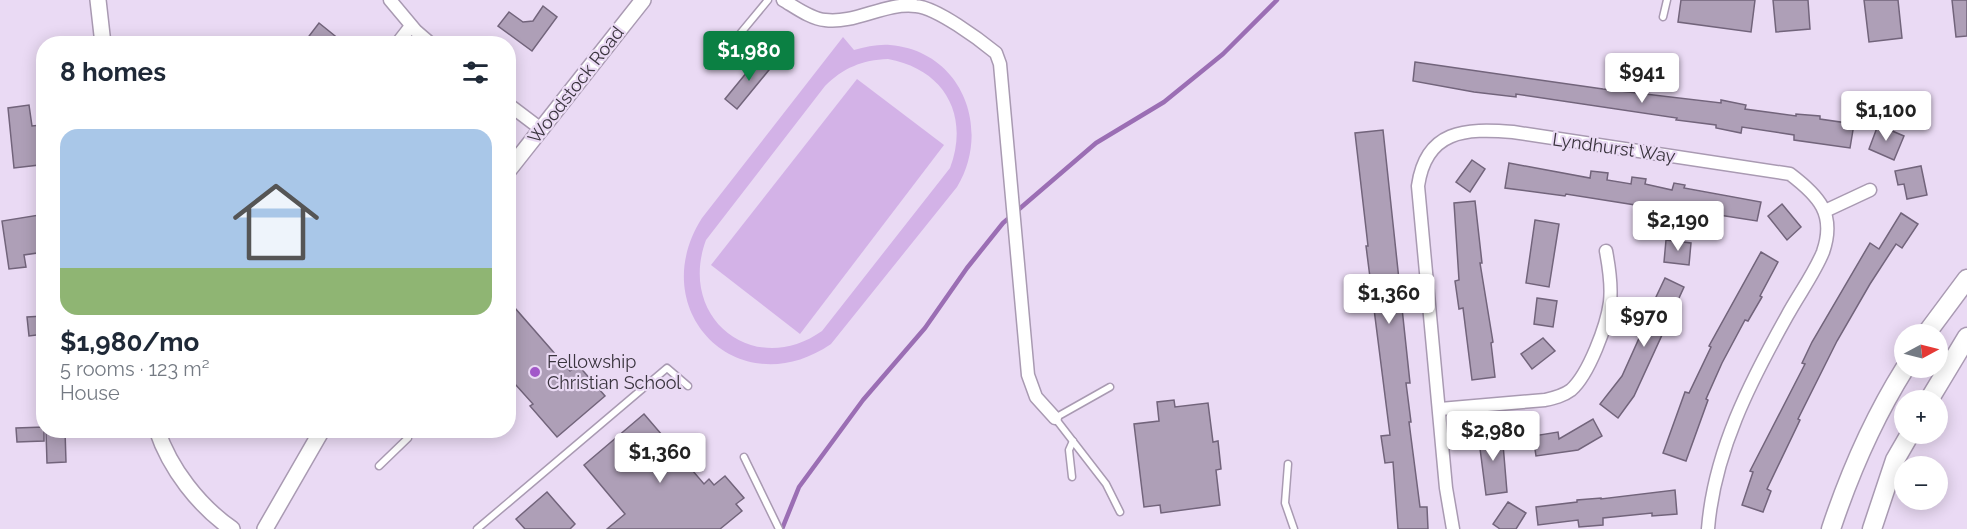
<!DOCTYPE html>
<meta charset="utf-8">
<style>
body{margin:0;font-family:Raleway,sans-serif;background:#f2f2f3;color:#1f2937;height:100vh;display:flex;flex-direction:column;font-size:22px;white-space:nowrap}
*{box-sizing:border-box;margin:0}
p{font-size:20px;color:#747a83}
.icon{flex:none;width:33px;height:33px;fill:none;stroke:currentColor;stroke-width:2;stroke-linecap:round;stroke-linejoin:round}
.map{position:relative;flex:1;overflow:hidden}
.side{position:absolute;left:36px;top:36px;width:480px;height:402px;display:flex;flex-direction:column;background:#fff;border-radius:24px;box-shadow:0 3px 15px #0003}
.side>*{flex:none}
.needle{width:39px;rotate:83deg}
.controls{position:absolute;left:1894px;top:324px;display:grid;gap:12px}
.controls a{display:grid;place-items:center;width:54px;height:54px;border-radius:50%;background:#fff;box-shadow:0 3px 15px #0003;font-size:30px}
.price{position:absolute;translate:-50% -51px;padding:0 14px;border-radius:6px;background:#fff;color:#222;font-size:20px;line-height:39px;filter:drop-shadow(0 2px 3px #0008)}
.price::after{content:'';position:absolute;left:50%;top:36px;width:18px;height:14px;margin-left:-9px;background:inherit;clip-path:polygon(0 0,100% 0,50% 100%)}
.price.current{background:#0b8043;color:#fff}
ul{padding:0;list-style:none}
li{display:grid;align-content:center;gap:12px;height:318px;padding:0 24px}
li+li{border-top:2px solid #e0e1e3}
li span{display:grid;place-items:center;height:186px;border-radius:18px;color:#555}
li>.icon{margin-inline-start:auto}
span .icon{width:108px;height:108px;fill:#fffc;stroke-width:1}
li b{font-size:26px}
h2{display:flex;justify-content:space-between;align-items:center;height:72px;padding:0 24px;font-size:26px}
.map>svg:first-child{display:block}
</style>
<div class="map">
<svg width="1967" height="529" viewBox="0 0 1967 529">
<rect width="100%" height="100%" fill="#eadaf4"/>
<g fill="#d3b2e7" fill-rule="evenodd">
<path d="M843 37 854 50C866 47 878 44 890 45 962 51 992 129 957 187L831 344C739 407 643 311 702 218ZM888 59C944 69 970 115 950 168L822 331C754 379 677 318 706 240L825 86C843 68 862 60 888 59Z"/>
<path d="M857 79 944 145 800 334 711 265Z"/>
</g>
<g fill="none" stroke-linecap="round" stroke-linejoin="round">
<path stroke="#9b6eb4" stroke-width="4.5" d="M782 529 799 487 863 400 925 328 967 268 1003 223 1096 143 1164 102 1223 54 1277 0"/>
</g>
<g fill="#ae9fb7" stroke="#72647b" stroke-width="1.5">
<path d="M1681 0H1755L1751 32 1678 22Z"/>
<path d="M1773 0H1808L1810 29 1776 32Z"/>
<path d="M1864 0H1898L1902 38 1869 42Z"/>
<path d="M1952 0H1967V36L1956 37Z"/>
<path d="M543 6 557 17 532 51 498 26 509 12 523 22 533 21Z"/>
<path d="M319 23 345 44H303Z"/>
<path d="M761 55 773 65 737 109 725 99Z"/>
<path d="M1415 62 1603 89 1721 103V100L1746 105 1745 109 1796 116V114L1820 116V119L1854 124 1850 148 1794 140V135L1742 127 1741 133 1716 128V125L1676 120 1677 118 1516 94V97L1474 92 1413 81Z"/>
<path d="M29 105 32 126 41 125 43 143H37L39 165 14 168 8 108Z"/>
<path d="M1878 125 1904 136 1894 160 1869 149Z"/>
<path d="M1383 130 1410 383H1406L1411 422H1409L1420 507H1427L1428 529H1398L1393 462 1385 463 1381 436 1390 435 1366 246H1368L1355 133Z"/>
<path d="M1472 160 1485 169 1470 192 1456 182Z"/>
<path d="M1509 163 1590 178 1591 171 1608 173 1607 180 1631 184 1632 177 1646 179 1645 184 1672 190 1674 183 1685 185 1684 188 1761 202 1757 221 1680 209V212L1566 194 1565 196 1505 188Z"/>
<path d="M1921 166 1927 195 1907 199 1904 184 1898 185 1895 171Z"/>
<path d="M1475 201 1482 263H1480L1493 342 1491 343 1495 377 1472 380 1463 308 1459 309 1455 281 1459 280 1454 203Z"/>
<path d="M1782 204 1801 227 1787 240 1768 216Z"/>
<path d="M1901 213 1918 224 1902 248 1896 244 1870 284 1837 341 1798 419 1800 420 1767 489 1771 491 1763 512 1742 505 1753 472 1750 471 1805 364 1802 363 1812 342 1870 243 1879 249Z"/>
<path d="M39 215 40 223 44 222V252L24 255 26 267 9 269 2 221Z"/>
<path d="M1535 220 1559 224 1549 287 1526 283Z"/>
<path d="M1666 240 1691 243 1689 265 1664 262Z"/>
<path d="M1761 252 1778 262 1760 296 1762 297 1748 321 1745 320 1722 363 1706 399 1708 400 1686 461 1663 453 1685 392 1689 393 1711 347 1709 346Z"/>
<path d="M1665 278 1684 287 1634 396 1618 418 1600 404 1622 376 1640 336 1638 335Z"/>
<path d="M1537 298 1557 301 1553 327 1534 324Z"/>
<path d="M508 300 570 371 578 365 605 396 557 437 530 406 533 404 515 384 508 390Z"/>
<path d="M44 316V334L29 336 27 317Z"/>
<path d="M1543 338 1555 351 1532 369 1521 354Z"/>
<path d="M1174 400 1175 407 1208 403 1213 442 1218 441 1221 469 1216 470 1220 505 1161 513 1160 505 1144 507 1134 424 1159 421 1157 402Z"/>
<path d="M644 414 704 484 709 479 714 485 725 476 744 498 736 504 742 511 720 529H607L625 514 584 465Z"/>
<path d="M1593 419 1602 436 1578 450 1536 456 1533 436 1558 432 1559 439Z"/>
<path d="M44 427V441L17 442 16 428Z"/>
<path d="M65 430 66 462 47 463 46 431Z"/>
<path d="M1502 432 1507 492 1486 495 1478 433Z"/>
<path d="M1675 490 1677 514 1652 516V513L1603 518V525L1579 527 1578 520 1538 525 1536 507 1577 502V500L1601 498V499Z"/>
<path d="M547 492 575 524 570 529H525L516 519Z"/>
<path d="M1508 502 1526 513 1516 529H1500L1493 524Z"/>
</g>
<g fill="none" stroke-linecap="round" stroke-linejoin="round">
<g stroke="#a99ab2" stroke-width="9">
<g id="service">
<path d="M1663 17 1667 0"/>
<path d="M739 35 768 0"/>
<path d="M1110 387 1055 418 1106 484 1120 512"/>
<path d="M744 457 779 529"/>
<path d="M1288 464 1285 503 1294 529"/>
<path d="M379 466 408 438"/>
<path d="M1072 477 1069 450 1073 441"/>
<path d="M477 529 667 368 688 386"/>
</g>
</g>
<g stroke="#a99ab2" stroke-width="15">
<g id="minor">
<path d="M390 0 416 31 431 44"/>
<path d="M783 0C795 7 811 19 825 20 856 24 885 2 916 6 937 8 979 39 996 53L1000 64 1028 375 1036 397 1055 418"/>
<path d="M397 44 411 26"/>
<path d="M508 104 541 129"/>
<path d="M1825 211 1870 190"/>
<path d="M1440 409 1545 400C1554 398 1563 396 1571 390 1589 374 1607 325 1610 302 1612 285 1609 267 1606 251"/>
<path d="M1453 529 1446 488 1418 186C1426 130 1465 128 1513 132L1790 174C1819 196 1836 214 1823 252 1814 274 1799 294 1787 316 1750 382 1714 452 1708 529"/>
</g>
</g>
<g stroke="#a99ab2" stroke-width="18">
<g id="tertiary">
<path d="M98 0 103 44"/>
<path d="M508 171 643 0"/>
<path d="M157 430C170 469 199 506 232 529"/>
<path d="M265 529 322 430"/>
</g>
</g>
<g stroke="#a99ab2" stroke-width="21">
<g id="primary">
<path d="M1926 334 1967 279"/>
<path d="M1929 400 1967 337"/>
<path d="M1831 529C1850 472 1873 419 1905 368"/>
<path d="M1872 529 1895 460 1910 434"/>
</g>
</g>
<use href="#service" stroke="#fff" stroke-width="6"/>
<use href="#minor" stroke="#fff" stroke-width="12"/>
<use href="#tertiary" stroke="#fff" stroke-width="15"/>
<use href="#primary" stroke="#fff" stroke-width="18"/>
</g>
<circle fill="#a257c9" stroke="#eadaf4" stroke-width="2" cx="535" cy="372" r="6"/>
<g text-anchor="middle" stroke-width="4.5" stroke-linejoin="round" paint-order="stroke">
<g font-size="18" fill="#39333d" stroke="#eadaf4">
<text transform="translate(576 85) rotate(-52)" y="6">Woodstock Road</text>
<text transform="translate(1614 148) rotate(8)" y="6">Lyndhurst Way</text>
</g>
<g font-size="18" fill="#39333d" stroke="#eadaf4" text-anchor="start">
<text x="547" y="368">Fellowship<tspan x="547" dy="21">Christian School</tspan></text>
</g>
</g>
</svg>
<div class="controls">
<a><svg class="needle" viewBox="-14 -14 28 28"><path d="M0-13l5 13h-10z" fill="#e53935"/><path d="M0 13l5-13h-10z" fill="#747a83"/></svg></a>
<a>+</a>
<a>−</a>
</div>
<b class="price current" style="left:749px;top:82px">$1,980</b>
<b class="price" style="left:1642px;top:104px">$941</b>
<b class="price" style="left:1886px;top:142px">$1,100</b>
<b class="price" style="left:1678px;top:252px">$2,190</b>
<b class="price" style="left:1389px;top:325px">$1,360</b>
<b class="price" style="left:1644px;top:348px">$970</b>
<b class="price" style="left:1493px;top:462px">$2,980</b>
<b class="price" style="left:660px;top:484px">$1,360</b>
<section class="side">
<h2>8 homes<svg class="icon" aria-label="filters" viewBox="0 0 24 24"><path d="M4 7h16M4 17h16"/><circle cx="9" cy="7" r="2"/><circle cx="15" cy="17" r="2"/></svg></h2>
<ul>
<li><span style="background:linear-gradient(#a9c7e8 75%,#8fb573 0)"><svg class="icon" aria-label="home" viewBox="0 0 24 24"><path d="M3 11l9-7 9 7M6 9v11h12V9"/></svg></span><div><b>$1,980/mo</b><p>5 rooms · 123 m²</p><p>House</p></div></li>
</ul>
</section>
</div>
